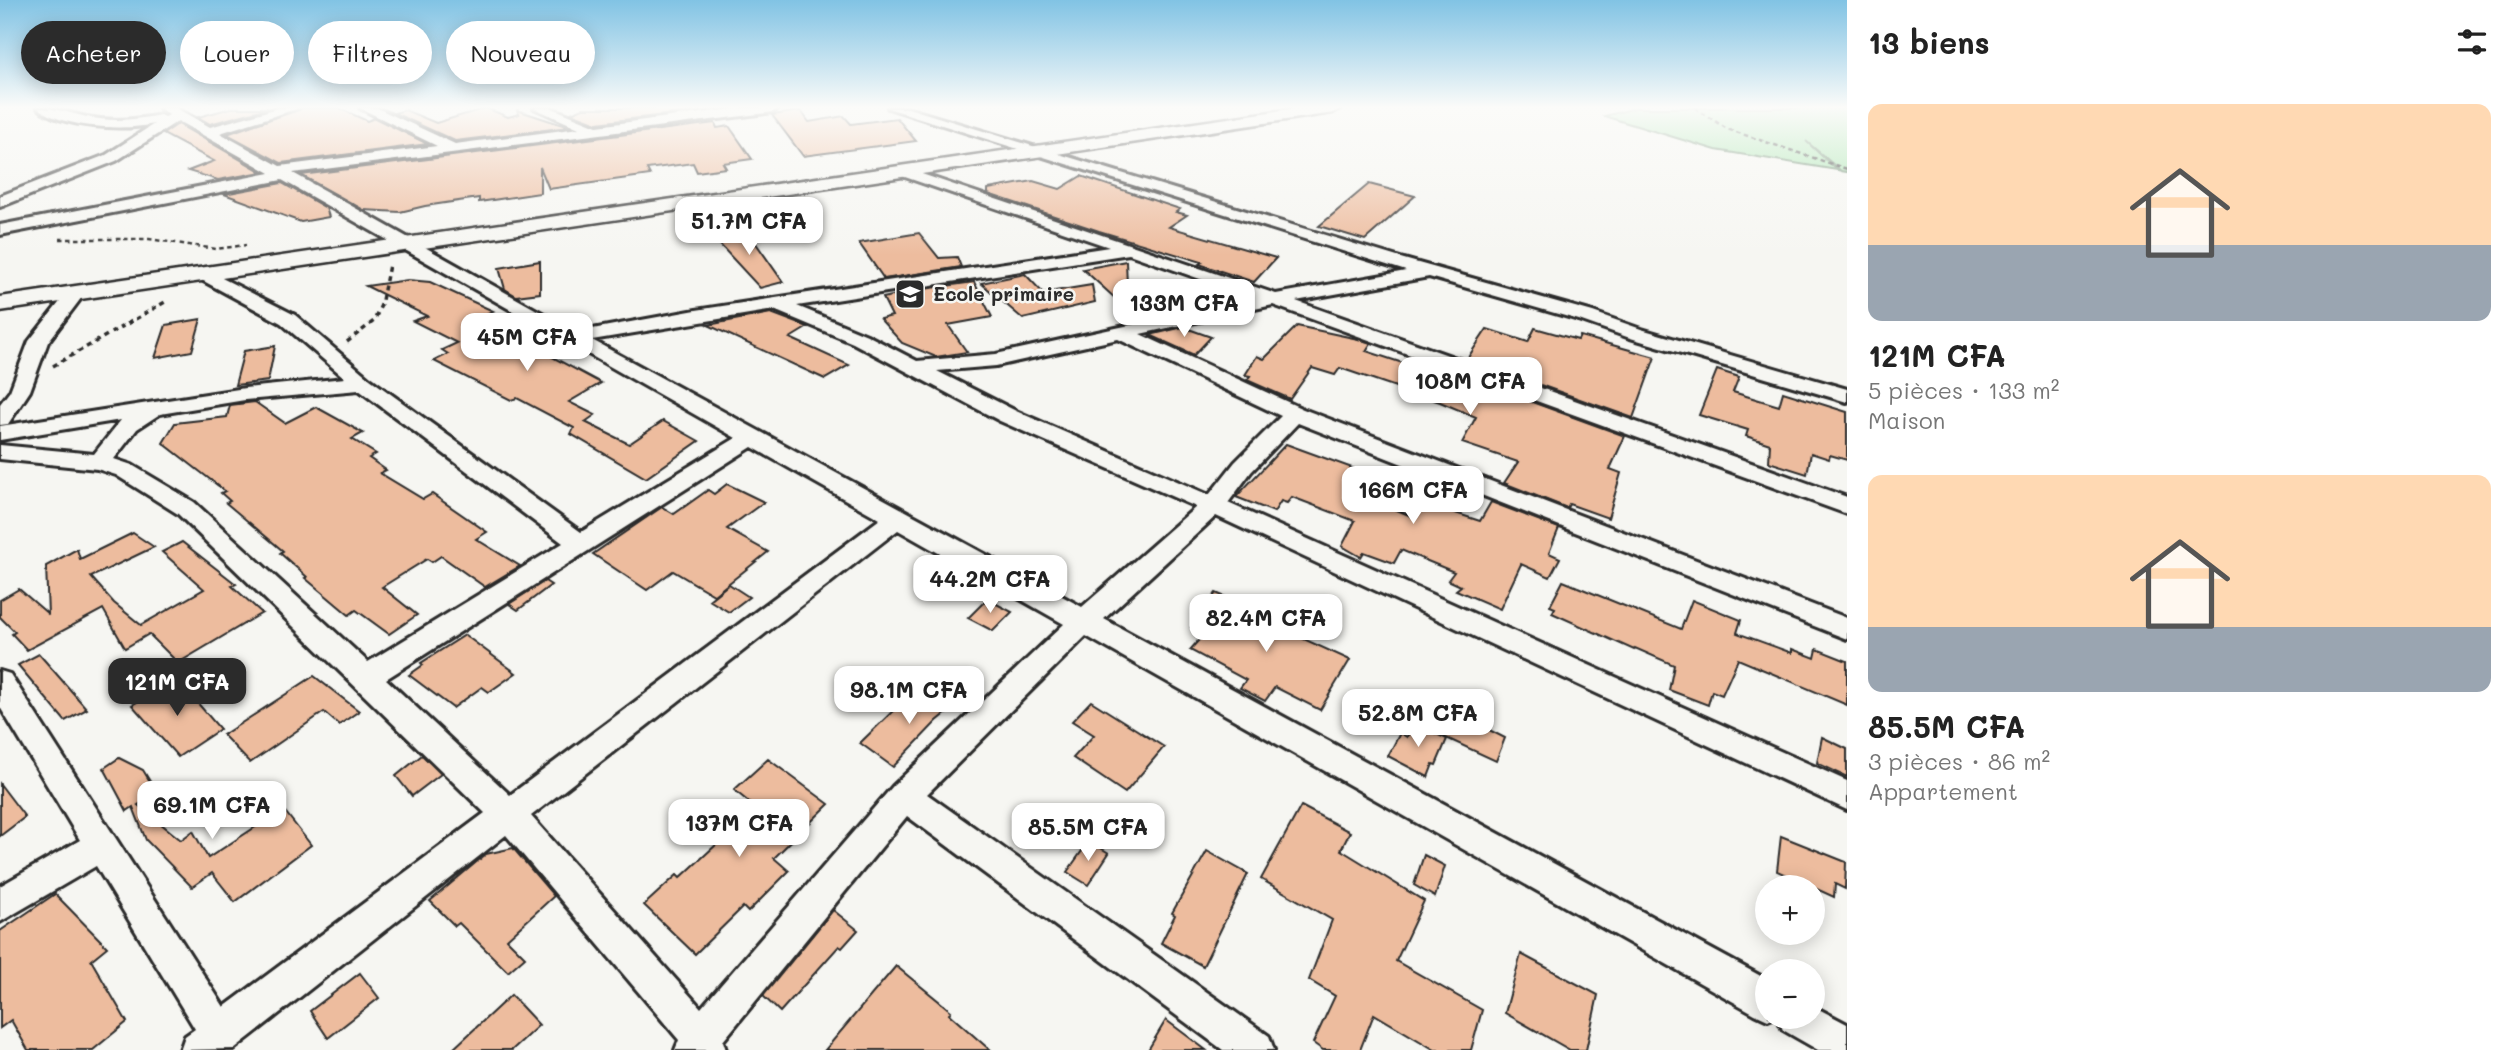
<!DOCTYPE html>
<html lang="fr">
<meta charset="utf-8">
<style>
body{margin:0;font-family:Mali,sans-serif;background:#f6f6f6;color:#222;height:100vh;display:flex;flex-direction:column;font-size:26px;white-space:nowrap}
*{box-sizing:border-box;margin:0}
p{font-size:23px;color:#767676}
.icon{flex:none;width:38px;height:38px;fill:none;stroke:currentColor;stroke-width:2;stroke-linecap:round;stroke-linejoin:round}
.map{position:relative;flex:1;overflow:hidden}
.sheet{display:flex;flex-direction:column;background:#fff;width:665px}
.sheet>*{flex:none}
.guide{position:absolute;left:21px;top:21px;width:665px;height:63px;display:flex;gap:14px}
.fabs{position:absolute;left:1755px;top:875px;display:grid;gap:14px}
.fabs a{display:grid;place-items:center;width:70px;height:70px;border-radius:50%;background:#fff;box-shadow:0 4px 18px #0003;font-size:35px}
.price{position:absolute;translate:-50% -60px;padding:0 16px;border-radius:14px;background:#fff;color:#222;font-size:23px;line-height:46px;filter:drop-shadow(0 2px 4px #0008)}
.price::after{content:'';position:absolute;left:50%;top:42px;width:21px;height:16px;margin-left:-10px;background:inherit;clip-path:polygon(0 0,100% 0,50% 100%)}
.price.selected{background:#2b2b2b;color:#fff}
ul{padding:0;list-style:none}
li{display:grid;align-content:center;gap:14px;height:371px;padding:0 21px}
li span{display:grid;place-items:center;height:217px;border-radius:14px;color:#555}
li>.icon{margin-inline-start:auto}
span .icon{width:126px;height:126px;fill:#fffc;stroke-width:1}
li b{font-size:30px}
h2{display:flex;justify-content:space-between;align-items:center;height:84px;padding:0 21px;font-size:30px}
.chip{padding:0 24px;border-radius:32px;background:#fff;box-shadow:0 4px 18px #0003;font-size:24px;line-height:63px}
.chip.selected{background:#2b2b2b;color:#fff}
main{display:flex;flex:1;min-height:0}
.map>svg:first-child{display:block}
</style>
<main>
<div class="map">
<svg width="1847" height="1050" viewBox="0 0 1847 1050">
<rect width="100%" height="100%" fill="#f6f6f2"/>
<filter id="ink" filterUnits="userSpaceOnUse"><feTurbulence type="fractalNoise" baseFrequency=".0143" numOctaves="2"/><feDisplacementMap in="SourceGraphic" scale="14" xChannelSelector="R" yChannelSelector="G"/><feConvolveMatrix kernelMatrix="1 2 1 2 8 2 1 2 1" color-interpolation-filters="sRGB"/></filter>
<g filter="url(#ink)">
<path fill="#a5e5ad" stroke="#68886c" stroke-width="2" d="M1636 108H1847V172L1841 171 1806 141 1837 170 1716 150 1604 116Z"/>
<g fill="#edbc9e" stroke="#2b2b2b" stroke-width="2">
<path d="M231 108H268L210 124 198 117Z"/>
<path d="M301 108H339L367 121 375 118 428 144 281 163 227 134Z"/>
<path d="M486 108 508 117 519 114 517 110 569 127 455 141 394 113 405 110 436 123Z"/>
<path d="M583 108H692L689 112 597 123 571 113Z"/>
<path d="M801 111 809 122 844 116 851 124 897 118 916 141 803 156 772 115Z"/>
<path d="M715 123 717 128 729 126 752 159 723 163 726 168 697 172 693 163 647 169 650 175 549 189 540 167V193L479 202V198L425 206 400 212 364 210 301 175Z"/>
<path d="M178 124 262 172 218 180 188 171 214 161 163 134Z"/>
<path d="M1081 176 1180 209 1176 212 1187 215 1169 227 1276 258 1254 282 1199 264 1202 262 1099 231 988 194V189L1033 181 1060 189Z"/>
<path d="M282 183 326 208 329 217 301 222 224 194Z"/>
<path d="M1369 184 1415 196 1365 240 1319 226Z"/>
<path d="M746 229 783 282 760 288 711 235Z"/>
<path d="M919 233 939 258 957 257 961 267 884 279 859 243Z"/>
<path d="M540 261V293L516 296 505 289 499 268Z"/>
<path d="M1126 261 1128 310 1083 269Z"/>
<path d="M1025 274 1043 293 1092 285 1095 302 1023 319 981 283Z"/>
<path d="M408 280 430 282 493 311 478 317 544 349 541 351 601 383 569 402 595 415 585 422 629 444 663 421 699 441 646 478 571 434 574 428 517 398 511 400 434 361 448 354 442 350 457 343 413 321 427 316 366 286Z"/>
<path d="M974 282 992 317 948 325 967 352 936 357 902 343 880 319 892 316 883 298 897 295 895 293Z"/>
<path d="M771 313 808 327 790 338 849 365 825 379 708 325Z"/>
<path d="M201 319 192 351 155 358 166 325Z"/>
<path d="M1297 326 1358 339 1371 343 1366 351 1415 367 1417 365 1447 371 1625 436 1610 469 1621 473 1608 518 1569 504 1567 508 1504 483 1518 462 1462 443 1476 417 1440 402 1340 368 1335 375 1312 368 1290 399 1247 380 1250 376 1245 375 1257 356 1264 359Z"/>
<path d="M1183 327 1211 337 1194 355 1150 335Z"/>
<path d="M1535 328 1578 340 1580 336 1655 357 1633 418 1467 359 1487 329 1528 342Z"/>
<path d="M275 346 268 381 235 385 244 351Z"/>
<path d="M1717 370 1739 377 1733 392 1779 406 1783 392 1847 412V460L1830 455 1829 459 1811 453 1807 474 1769 462 1770 444 1746 436 1748 430 1699 415Z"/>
<path d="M255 402 285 423 316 407 363 433 352 439 376 454 369 458 386 470 380 473 423 499 432 494 487 532 476 539 520 566 485 587 441 556 432 562 427 559 382 587 417 615 389 634 356 610 349 615 305 578 307 577 280 553 283 551 226 503 230 501 221 493 225 491 163 443 175 423 227 417 230 405Z"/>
<path d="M1286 444 1355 469 1350 477 1359 480 1354 492 1411 516 1424 496 1444 503 1446 510 1480 521 1491 502 1559 528 1549 553 1560 558 1550 577 1521 564 1500 609 1456 590 1461 586 1448 580 1454 572 1401 550 1394 563 1364 552 1361 557 1342 546 1355 521 1292 497 1287 503 1281 501 1274 512 1236 497Z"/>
<path d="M727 484 764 502 727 529 768 552 714 595 673 571 647 590 593 554 662 507 674 514 708 490 714 494Z"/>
<path d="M133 533 154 547 91 577 114 603 141 625 204 589 162 552 182 542 236 584 232 586 262 613 178 663 149 634 125 648 103 609 27 650 12 634 15 632 0 617V600L19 589 48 614 46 566 77 549 80 559Z"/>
<path d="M545 581 551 585 518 610 509 604Z"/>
<path d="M1563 581 1681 629 1692 600 1741 620 1737 633 1792 653V649L1815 658 1817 649 1847 661V705L1738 659 1722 695 1712 691 1708 705 1669 690 1674 665 1635 648 1634 650 1552 613 1555 608 1550 606Z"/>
<path d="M729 584 749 597 729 612 709 600Z"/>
<path d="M1216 593 1255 610 1251 615 1350 660 1320 710 1275 687 1265 701 1240 688 1246 680 1190 650 1205 633 1191 627Z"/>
<path d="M987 599 1012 612 993 631 968 618Z"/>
<path d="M465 635 516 673 489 692 482 687 453 708 409 675 423 665 421 663Z"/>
<path d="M39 654 87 709 65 721 18 665Z"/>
<path d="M314 676 359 711 339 725 324 712 250 763 223 735Z"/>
<path d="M177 679 220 729 178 757 132 705Z"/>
<path d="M944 685 964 699 937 721 893 767 860 743 899 705 912 714Z"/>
<path d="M1091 701 1164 747 1125 793 1073 758 1094 735 1072 721Z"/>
<path d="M1452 711 1505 738 1496 761 1442 736Z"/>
<path d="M1413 723 1447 739 1436 765 1433 764 1428 777 1388 756 1400 733 1407 737Z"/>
<path d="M1822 737 1847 749V777L1817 763Z"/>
<path d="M422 755 441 774 412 796 396 776Z"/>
<path d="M119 758 143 770 157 793 138 805 181 840 193 831 208 858 283 809 311 845 235 902 212 873 192 887 146 840 133 807 127 811 104 768Z"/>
<path d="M768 759 829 804 774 858 789 871 748 912 743 907 695 954 644 905 677 875 680 878 756 808 734 790Z"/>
<path d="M0 784 25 817 0 836Z"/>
<path d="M1301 806 1350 832 1341 850 1424 901 1396 961 1482 1010 1471 1050H1435L1374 1014 1360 1050H1323L1313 1043 1335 996 1309 980 1332 920 1261 879Z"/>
<path d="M1781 836 1846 862 1845 889 1835 884 1834 897 1777 871Z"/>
<path d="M1089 841 1109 853 1088 885 1067 872Z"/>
<path d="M513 848 554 896 507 939 525 957 508 972 459 923 455 926 430 901 486 854Z"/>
<path d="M1207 851 1248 874 1203 966 1161 943 1175 915 1172 913Z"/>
<path d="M1424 855 1445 866 1435 897 1414 885Z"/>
<path d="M55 894 107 947 91 960 127 1022 93 1050H28L11 1020 0 1028V931Z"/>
<path d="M833 910 858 930 842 948 839 946 780 1012 763 996Z"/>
<path d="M1521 954 1598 995 1586 1050H1570L1505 1013Z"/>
<path d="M896 966 951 1011 949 1014 990 1050H825Z"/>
<path d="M360 973 379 998 328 1038 310 1011Z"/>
<path d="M511 995 539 1025 512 1050H452Z"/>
<path d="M1166 1020 1206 1050H1148Z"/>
</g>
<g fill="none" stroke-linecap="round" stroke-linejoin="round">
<g stroke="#2b2b2b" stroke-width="6">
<g id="minor">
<path d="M38 108C56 108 70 113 87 117 112 122 136 120 160 115L165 117 169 115 160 108H176L210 127 278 108H299L220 133 280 166 437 146 360 108H377L455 144 579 128 534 108H552L597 126 740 108H779L773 112 293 173 576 332 696 310 1109 247 899 175 897 172 899 169 904 168 1276 294 1406 271 888 108H908L1404 259 1593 312 1641 329 1847 389V402L1627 337 1579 320 1429 277 1296 301 1847 497V514L1273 305 1140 334 1303 409 1847 618V639L1298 423 1251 472 1228 503 1847 781V810L1216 516 1104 619 1768 980V1017H1775L1768 1020 1755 1014 1086 636 927 794 1269 1036 1274 1050H1223L907 816 723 1041 726 1050H675L679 1040 506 835 234 1049 180 1050 185 1036 195 1029 96 866 0 922V886L80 840 0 707V671L10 674 224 1007 485 813 178 514 116 475 97 469 0 459V445L94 454 121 420 0 440V426L245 388 345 378 281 323 198 278 195 274 204 269 295 315 370 379 581 532 736 438 282 180 0 235V225L270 173 178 121 116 161 0 207V196L106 155 154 124C124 131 62 128 38 108ZM1129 254 1254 298 996 354 917 361 867 335 797 306ZM774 310 853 343 1000 421 1196 507 1082 607 592 340ZM1118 339 1281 416 1235 462 1209 495 1016 411 937 371 996 366ZM359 390 563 543 368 662 194 502 132 465 114 459 137 429 160 414 245 400ZM752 447 880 519 510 795 386 679ZM898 530 1064 624 893 786 701 1008 531 816Z"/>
<path d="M76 288 85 293 48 342 30 391 8 424 0 425V404L10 391 29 341 70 289Z"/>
<path d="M1813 1006 1847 1024V1050H1818L1783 1030 1777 1017H1813Z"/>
</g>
</g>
<g stroke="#2b2b2b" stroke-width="5">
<path id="tertiary" d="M1297 108H1341L1333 113 0 311V297Z"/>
</g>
<g stroke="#2b2b2b" stroke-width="2.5" stroke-dasharray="4.5 3.5" stroke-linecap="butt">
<path d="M1695 108 1727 129 1847 169"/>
<path d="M60 239H149L216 249 246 245"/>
</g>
<g stroke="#2b2b2b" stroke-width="3.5" stroke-dasharray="5 4.5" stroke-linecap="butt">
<path d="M347 342 374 321 381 305 389 265"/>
<path d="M53 366 167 301"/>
</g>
<use href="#minor" fill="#f6f6f2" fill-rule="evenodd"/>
<use href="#tertiary" fill="#f6f6f2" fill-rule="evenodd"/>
</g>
</g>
<linearGradient id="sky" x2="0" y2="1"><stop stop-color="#81c3e4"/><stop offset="0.42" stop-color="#fbfbf9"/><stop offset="1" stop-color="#fbfbf9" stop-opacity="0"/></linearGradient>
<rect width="1847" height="255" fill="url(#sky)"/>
<defs>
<g id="school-square" transform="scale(1.575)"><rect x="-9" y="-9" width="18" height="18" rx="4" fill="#2b2b2b" stroke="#f6f6f2"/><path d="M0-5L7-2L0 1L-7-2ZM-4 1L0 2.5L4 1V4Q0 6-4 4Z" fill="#fff"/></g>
</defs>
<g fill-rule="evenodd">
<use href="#school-square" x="910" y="294"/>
</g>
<g text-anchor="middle" stroke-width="5" stroke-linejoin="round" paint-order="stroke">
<g font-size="19" font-weight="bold" fill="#2b2b2b" stroke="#f6f6f2" text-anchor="start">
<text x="933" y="301">Ecole primaire</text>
</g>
</g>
</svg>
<div class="fabs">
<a>+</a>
<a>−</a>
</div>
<b class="price" style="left:749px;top:257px">51.7M CFA</b>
<b class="price" style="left:1184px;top:339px">133M CFA</b>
<b class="price" style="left:527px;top:373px">45M CFA</b>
<b class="price" style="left:1470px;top:417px">108M CFA</b>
<b class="price" style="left:1413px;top:526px">166M CFA</b>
<b class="price" style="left:990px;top:615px">44.2M CFA</b>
<b class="price" style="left:1266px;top:654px">82.4M CFA</b>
<b class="price selected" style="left:177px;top:718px">121M CFA</b>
<b class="price" style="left:909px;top:726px">98.1M CFA</b>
<b class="price" style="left:1418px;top:749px">52.8M CFA</b>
<b class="price" style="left:212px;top:841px">69.1M CFA</b>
<b class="price" style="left:739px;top:859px">137M CFA</b>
<b class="price" style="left:1088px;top:863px">85.5M CFA</b>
<div class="guide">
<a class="chip selected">Acheter</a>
<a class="chip">Louer</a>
<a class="chip">Filtres</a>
<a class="chip">Nouveau</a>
</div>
</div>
<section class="sheet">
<h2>13 biens<svg class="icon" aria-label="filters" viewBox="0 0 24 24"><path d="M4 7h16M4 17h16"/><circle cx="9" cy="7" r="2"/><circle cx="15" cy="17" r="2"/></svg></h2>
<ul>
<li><span style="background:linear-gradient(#ffd9b3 65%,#9aa5b1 0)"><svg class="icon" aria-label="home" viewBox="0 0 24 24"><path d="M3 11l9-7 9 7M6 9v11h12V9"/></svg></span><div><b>121M CFA</b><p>5 pièces · 133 m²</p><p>Maison</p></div></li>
<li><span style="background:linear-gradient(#ffd9b3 70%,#9aa5b1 0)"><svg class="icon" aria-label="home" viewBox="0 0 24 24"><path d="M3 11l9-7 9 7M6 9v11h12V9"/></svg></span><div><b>85.5M CFA</b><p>3 pièces · 86 m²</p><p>Appartement</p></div></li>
</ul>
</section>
</main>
